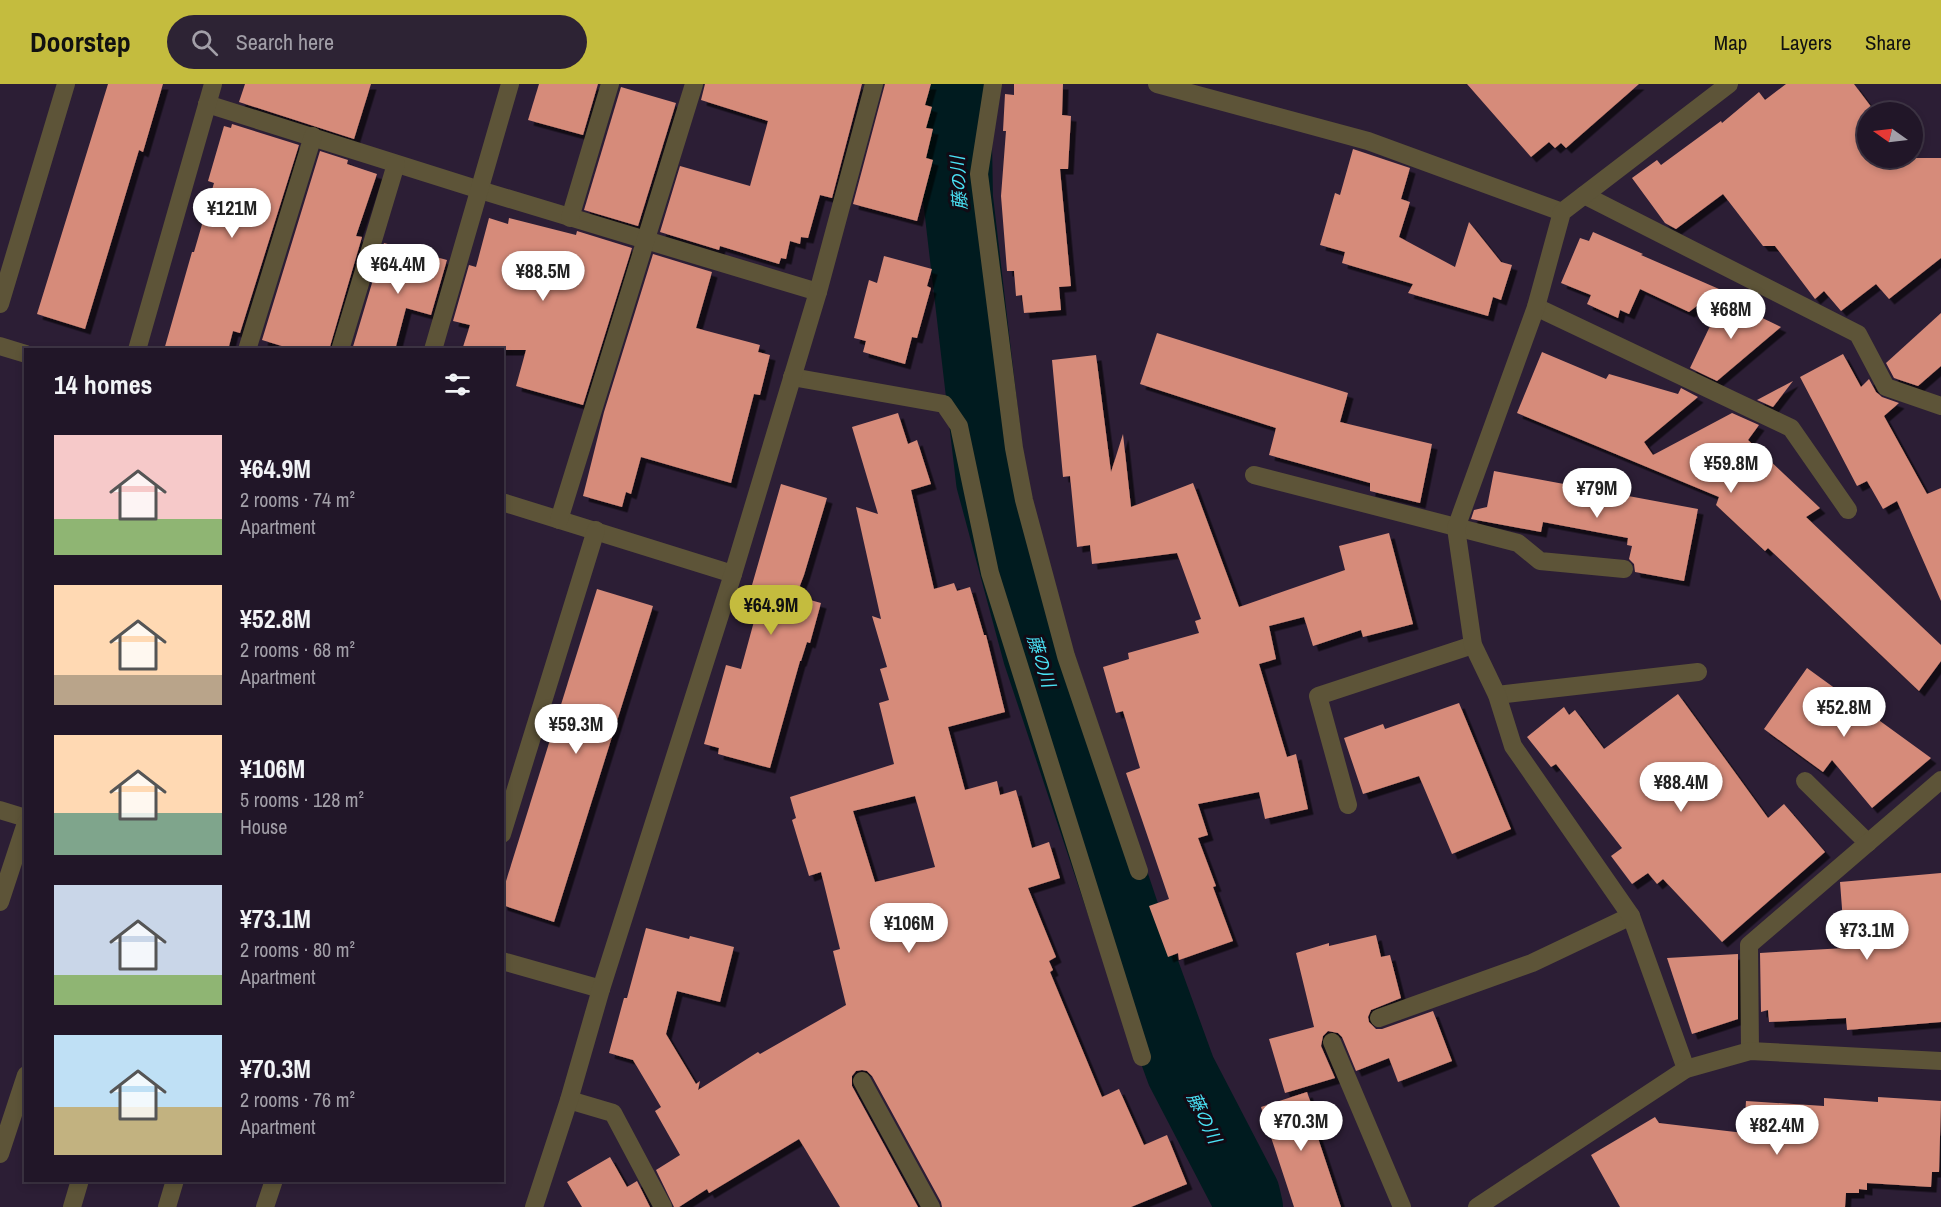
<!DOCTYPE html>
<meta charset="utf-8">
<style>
body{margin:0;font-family:"Archivo Narrow","Noto Sans JP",sans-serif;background:#2d2334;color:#f1f3f6;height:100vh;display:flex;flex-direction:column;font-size:22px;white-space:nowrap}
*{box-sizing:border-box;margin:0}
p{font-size:20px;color:#a29fa8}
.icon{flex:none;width:33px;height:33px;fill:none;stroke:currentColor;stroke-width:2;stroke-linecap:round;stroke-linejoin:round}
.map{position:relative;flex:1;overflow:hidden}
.drawer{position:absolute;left:24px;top:264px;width:480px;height:834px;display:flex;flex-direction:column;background:#211628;border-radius:0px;box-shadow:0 3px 9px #0003,0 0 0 2px #3e3545}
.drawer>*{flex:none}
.needle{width:39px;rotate:284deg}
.tools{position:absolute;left:1857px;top:18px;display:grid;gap:12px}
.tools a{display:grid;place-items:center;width:66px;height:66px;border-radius:50%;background:#211628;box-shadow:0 3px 9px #0003,0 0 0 2px #3e3545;font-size:30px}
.price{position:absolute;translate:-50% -51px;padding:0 14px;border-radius:21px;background:#fff;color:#222;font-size:20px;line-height:39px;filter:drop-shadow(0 2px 3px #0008)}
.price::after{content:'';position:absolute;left:50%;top:36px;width:18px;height:14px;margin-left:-9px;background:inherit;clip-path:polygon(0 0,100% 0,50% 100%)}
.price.selected{background:#c4bc3e;color:#111}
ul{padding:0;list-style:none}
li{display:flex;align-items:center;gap:18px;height:150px;padding:0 30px}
li span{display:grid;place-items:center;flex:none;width:168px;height:120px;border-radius:0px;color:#555}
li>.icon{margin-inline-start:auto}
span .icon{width:72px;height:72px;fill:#fffc;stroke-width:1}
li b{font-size:26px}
h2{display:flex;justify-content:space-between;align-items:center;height:72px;padding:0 30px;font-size:26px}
header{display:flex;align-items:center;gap:36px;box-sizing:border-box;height:84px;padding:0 30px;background:#c4bc3e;color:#111}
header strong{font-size:28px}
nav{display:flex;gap:33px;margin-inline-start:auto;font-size:21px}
.search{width:420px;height:54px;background:#2d2334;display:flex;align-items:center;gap:15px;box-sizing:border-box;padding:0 21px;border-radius:33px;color:#a29fa8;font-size:22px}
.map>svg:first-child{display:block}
</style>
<header>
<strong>Doorstep</strong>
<div class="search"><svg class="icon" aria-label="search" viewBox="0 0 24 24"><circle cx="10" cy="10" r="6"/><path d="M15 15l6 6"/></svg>Search here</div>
<nav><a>Map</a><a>Layers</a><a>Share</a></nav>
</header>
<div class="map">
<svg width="1941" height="1123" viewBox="0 0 1941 1123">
<defs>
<filter id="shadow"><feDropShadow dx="5.5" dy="5.5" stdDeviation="0" flood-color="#0009"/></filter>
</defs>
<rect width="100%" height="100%" fill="#2c1e35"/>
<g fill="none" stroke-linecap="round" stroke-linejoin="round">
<path stroke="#001b1f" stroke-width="70" d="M956 0 958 114 991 397 1038 571 1133 855 1181 987 1245 1110 1248 1123"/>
</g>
<g fill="#d68b7a" fill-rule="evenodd" filter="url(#shadow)">
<path d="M108 0H163L143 68 139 66 85 245 37 230Z"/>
<path d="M245 0H371L354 55 239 18Z"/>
<path d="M539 0H598L583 51 528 36Z"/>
<path d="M705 0H862L832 114 820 111 808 154 801 153 800 160 790 157 786 175 781 174 779 180 720 162 719 166 660 148 680 82 750 102 768 37 701 16Z"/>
<path d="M885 0H931L925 21 932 23 926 44 933 45 926 74 933 76 917 137 853 120Z"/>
<path d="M1014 0H1063L1062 31 1071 32 1068 85H1060L1071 202 1059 203 1061 226 1024 229 1022 211 1016 212 1014 187H1007L1001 112 1006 47H1003L1005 10 1014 11Z"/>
<path d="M1467 0H1639L1566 64 1561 59 1555 64 1549 58 1531 73Z"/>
<path d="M1786 0H1854L1875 28H1868V74H1941V174L1889 215 1876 200 1841 227 1824 207 1815 215 1775 162H1763L1723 110 1676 145 1665 139 1632 94 1657 76 1661 81 1721 37 1722 39 1759 8 1765 16Z"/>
<path d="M621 3 676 19 638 142 584 126Z"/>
<path d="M232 40 299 61 240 249 233 247 228 266H164L192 168H194L214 99 208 97 224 42 231 44Z"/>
<path d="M1353 65 1410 84 1401 115 1410 118 1399 153 1455 183 1469 138 1501 178 1512 181 1501 216 1493 213 1488 232 1408 209 1413 200 1342 179 1345 168 1320 161 1335 109 1340 111Z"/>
<path d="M320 67 348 76 347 80 377 90 356 152 362 153 329 266H295L262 256Z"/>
<path d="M489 134 508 140 509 134 576 151 577 147 632 164 583 321 516 302 526 266H462L470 241 453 237 469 181 476 183Z"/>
<path d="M1593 148 1643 170 1641 171 1719 205 1689 228 1640 205 1629 230 1620 226 1618 234 1587 220 1591 211 1561 199 1580 154 1589 157Z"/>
<path d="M384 159 447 176 431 231 406 224 395 266H352Z"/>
<path d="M653 170 712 188 696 244 760 261 758 268 770 271 760 311 754 310 731 399 641 373 631 410 626 408 622 423 583 412 604 328Z"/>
<path d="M884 172 932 185 927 202 931 204 917 254 912 253 905 280 863 268 866 257 854 254 869 196 877 199Z"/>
<path d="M1723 215 1781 243 1717 297 1690 284Z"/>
<path d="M1941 229V282L1918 302 1894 294 1886 279Z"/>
<path d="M1157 249 1348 309 1340 338 1432 360 1420 419 1370 407V399L1269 371 1276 344 1140 300Z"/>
<path d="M1542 268 1606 295 1609 290 1678 310 1681 304 1698 313 1644 358 1653 371 1732 329 1759 341 1748 356 1820 424 1806 433 1941 561V577L1919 607 1768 464 1765 467 1716 421 1719 413 1517 329Z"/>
<path d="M1843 270 1861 303 1869 295 1876 308 1882 313 1899 319 1884 332 1927 410 1941 404V517L1897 417 1883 425 1867 397 1857 402 1800 293Z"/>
<path d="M1096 271 1111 388 1123 350 1131 423 1193 399 1239 523 1345 486 1339 462 1389 449 1413 540 1363 553 1361 546 1313 562 1304 533 1269 542 1276 575 1259 580 1287 673 1296 670 1308 725 1265 735 1259 708 1198 720 1208 751 1198 754 1216 802 1213 803 1233 857 1179 876 1178 869 1168 873 1149 822 1169 815 1126 689 1140 684 1123 627 1116 629 1103 583 1129 575 1128 569 1199 549 1195 537 1201 535 1177 469 1092 480 1090 461 1077 463 1070 392 1063 393 1052 276Z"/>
<path d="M1793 297 1773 323 1757 316Z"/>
<path d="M898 329 908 360 917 356 931 400 911 406 934 505 954 499 957 507 970 503 984 551H986L1005 628 948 643 965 706 997 697 1000 711 1016 706 1032 764 1049 758 1060 794 1028 804 1056 873 1049 877 1053 886 1050 888 1102 1013 1119 1005 1144 1061 1167 1051 1187 1100 1131 1123H942L941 1118 872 992 867 987 862 986 856 987 852 992V1002L918 1123H840L799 1055 709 1109 707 1105 679 1123H674L656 1086 680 1071 655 1027 661 1023 633 976 609 969 624 914H627L646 844 689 855 690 852 734 863 720 918 677 907 666 950 696 1000 700 997 698 1006 758 968 760 970 846 921 833 867 840 865 821 788 809 792 792 736 796 734 790 713 894 680 879 619 889 616 880 585 887 583 872 532 881 535 856 423 878 430 852 343ZM915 712 935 783 875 798 853 727Z"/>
<path d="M1494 387 1698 425 1684 497 1635 488 1634 480 1629 475 1632 462 1627 461 1628 454 1543 438 1541 448 1471 435 1474 426 1487 423Z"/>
<path d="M781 400 827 414 804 491 796 512 821 519 810 559 807 558 801 577H800L770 684 718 670 719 664 704 660 726 581 741 585 759 519 748 515Z"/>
<path d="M597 505 653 522 554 838 502 821V810Z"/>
<path d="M1807 584 1931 674 1872 724 1832 676 1823 688 1764 645Z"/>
<path d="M1678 610 1768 734 1784 720 1825 768 1722 858 1663 795 1657 800 1648 789 1632 800 1611 772 1622 764 1556 680 1551 683 1527 653 1564 623 1569 631 1575 626 1604 665Z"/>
<path d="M1459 619 1511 745 1452 770 1419 692 1363 710 1344 654 1383 640 1385 645Z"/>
<path d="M1941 789V938L1847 946 1846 934 1769 938 1768 926 1761 928 1760 869 1845 864 1840 798Z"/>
<path d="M1376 851 1381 873 1390 871 1401 914 1371 926 1368 933 1369 938 1376 945H1382L1433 927 1452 977 1398 998 1389 974 1356 987 1342 953 1338 949 1328 947 1323 952 1321 962 1335 994 1285 1009 1269 955 1314 943 1296 869 1329 859V862Z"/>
<path d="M1738 870V935L1692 950 1667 874Z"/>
<path d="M1307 1008 1322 1050 1317 1051 1341 1123H1294L1261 1023Z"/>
<path d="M1878 1013 1941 1017 1939 1088H1932L1931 1103 1867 1099V1106L1859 1105V1109H1846L1845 1123H1620L1591 1071 1655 1033 1659 1039 1744 1049 1746 1017 1824 1022V1014L1878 1018Z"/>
<path d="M610 1073 627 1103 637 1097 650 1123H582L567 1098Z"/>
</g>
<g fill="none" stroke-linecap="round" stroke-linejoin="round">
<g stroke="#5d5438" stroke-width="18">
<path d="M993 0 979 90 1014 364 1024 416 1066 572 1139 787"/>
<path d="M1157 0 1368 57 1562 128"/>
<path d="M207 20 480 106 818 208"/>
<path d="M1584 111 1858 250 1886 303 1941 322"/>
<path d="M570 134 610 0"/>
<path d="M0 220 66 0"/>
<path d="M1536 223 1791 344 1848 426"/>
<path d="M0 262 26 270"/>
<path d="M137 266 213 0"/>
<path d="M247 266 313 52"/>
<path d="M340 266 396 80"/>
<path d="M433 266 510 0"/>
<path d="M792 293 944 320 959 342 990 489 1142 973"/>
<path d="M1254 391 1518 459 1540 477 1624 485"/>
<path d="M502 418 733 490"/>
<path d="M559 436 694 0"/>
<path d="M1497 611 1698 588"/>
<path d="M1805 697 1868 759"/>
<path d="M1348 721 1318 612 1473 561"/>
<path d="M0 726 26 734"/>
<path d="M502 750 596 446"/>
<path d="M0 818 26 739"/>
<path d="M502 877 601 905"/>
<path d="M1379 934 1532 879 1631 832"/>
<path d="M1332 958 1402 1123"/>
<path d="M1750 967 1749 861 1941 696"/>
<path d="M1686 985 1631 832 1513 662 1497 611 1473 561 1456 444 1536 223 1562 128 1729 0"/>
<path d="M862 997 931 1123"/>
<path d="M569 1016 613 1029 663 1123"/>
<path d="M0 1070 26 991"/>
<path d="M72 1123 80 1096"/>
<path d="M167 1123 175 1096"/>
<path d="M265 1123 274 1096"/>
<path d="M534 1123 569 1016 601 905 733 490 818 208 874 0"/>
<path d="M1477 1123 1686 985 1750 967 1941 977"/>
</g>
</g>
<g text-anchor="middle" stroke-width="6" stroke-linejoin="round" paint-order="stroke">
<g font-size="18" font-style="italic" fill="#4ae2f5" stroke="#110b15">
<text transform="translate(959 99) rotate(-93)" y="6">藤の川</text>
<text transform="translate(1041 577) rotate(73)" y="6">藤の川</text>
<text transform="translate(1204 1034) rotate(64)" y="6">藤の川</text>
</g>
</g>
</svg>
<div class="tools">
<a><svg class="needle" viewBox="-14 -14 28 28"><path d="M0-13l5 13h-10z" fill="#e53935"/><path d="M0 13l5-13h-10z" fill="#a29fa8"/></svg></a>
</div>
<b class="price" style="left:232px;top:155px">¥121M</b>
<b class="price" style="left:398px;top:211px">¥64.4M</b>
<b class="price" style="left:543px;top:218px">¥88.5M</b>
<b class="price" style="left:1731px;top:256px">¥68M</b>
<b class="price" style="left:1731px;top:410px">¥59.8M</b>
<b class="price" style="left:1597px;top:435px">¥79M</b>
<b class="price selected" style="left:771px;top:552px">¥64.9M</b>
<b class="price" style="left:1844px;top:654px">¥52.8M</b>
<b class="price" style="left:576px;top:671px">¥59.3M</b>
<b class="price" style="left:1681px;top:729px">¥88.4M</b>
<b class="price" style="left:909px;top:870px">¥106M</b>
<b class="price" style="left:1867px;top:877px">¥73.1M</b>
<b class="price" style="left:1301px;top:1068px">¥70.3M</b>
<b class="price" style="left:1777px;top:1072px">¥82.4M</b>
<section class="drawer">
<h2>14 homes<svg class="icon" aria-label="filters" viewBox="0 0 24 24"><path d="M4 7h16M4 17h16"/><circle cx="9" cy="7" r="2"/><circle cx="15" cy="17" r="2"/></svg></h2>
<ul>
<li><span style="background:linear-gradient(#f6c9c9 70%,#8fb573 0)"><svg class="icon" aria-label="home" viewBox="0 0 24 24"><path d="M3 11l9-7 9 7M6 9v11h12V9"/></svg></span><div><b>¥64.9M</b><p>2 rooms · 74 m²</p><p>Apartment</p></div></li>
<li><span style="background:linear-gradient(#ffd9b3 75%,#b9a48a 0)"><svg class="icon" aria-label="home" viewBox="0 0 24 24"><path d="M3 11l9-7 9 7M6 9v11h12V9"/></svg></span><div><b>¥52.8M</b><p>2 rooms · 68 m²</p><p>Apartment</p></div></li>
<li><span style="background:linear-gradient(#ffd9b3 65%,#7fa58c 0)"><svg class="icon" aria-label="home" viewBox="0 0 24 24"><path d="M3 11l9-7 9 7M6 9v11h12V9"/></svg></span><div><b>¥106M</b><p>5 rooms · 128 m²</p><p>House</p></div></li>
<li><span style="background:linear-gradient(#c9d6e8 75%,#8fb573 0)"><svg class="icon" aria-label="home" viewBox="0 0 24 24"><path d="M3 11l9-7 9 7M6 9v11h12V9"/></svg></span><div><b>¥73.1M</b><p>2 rooms · 80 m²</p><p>Apartment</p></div></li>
<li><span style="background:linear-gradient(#bfe0f5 60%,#c2b280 0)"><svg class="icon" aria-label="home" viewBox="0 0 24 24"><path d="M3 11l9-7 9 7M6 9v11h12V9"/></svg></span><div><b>¥70.3M</b><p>2 rooms · 76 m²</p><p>Apartment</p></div></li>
</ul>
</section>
</div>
